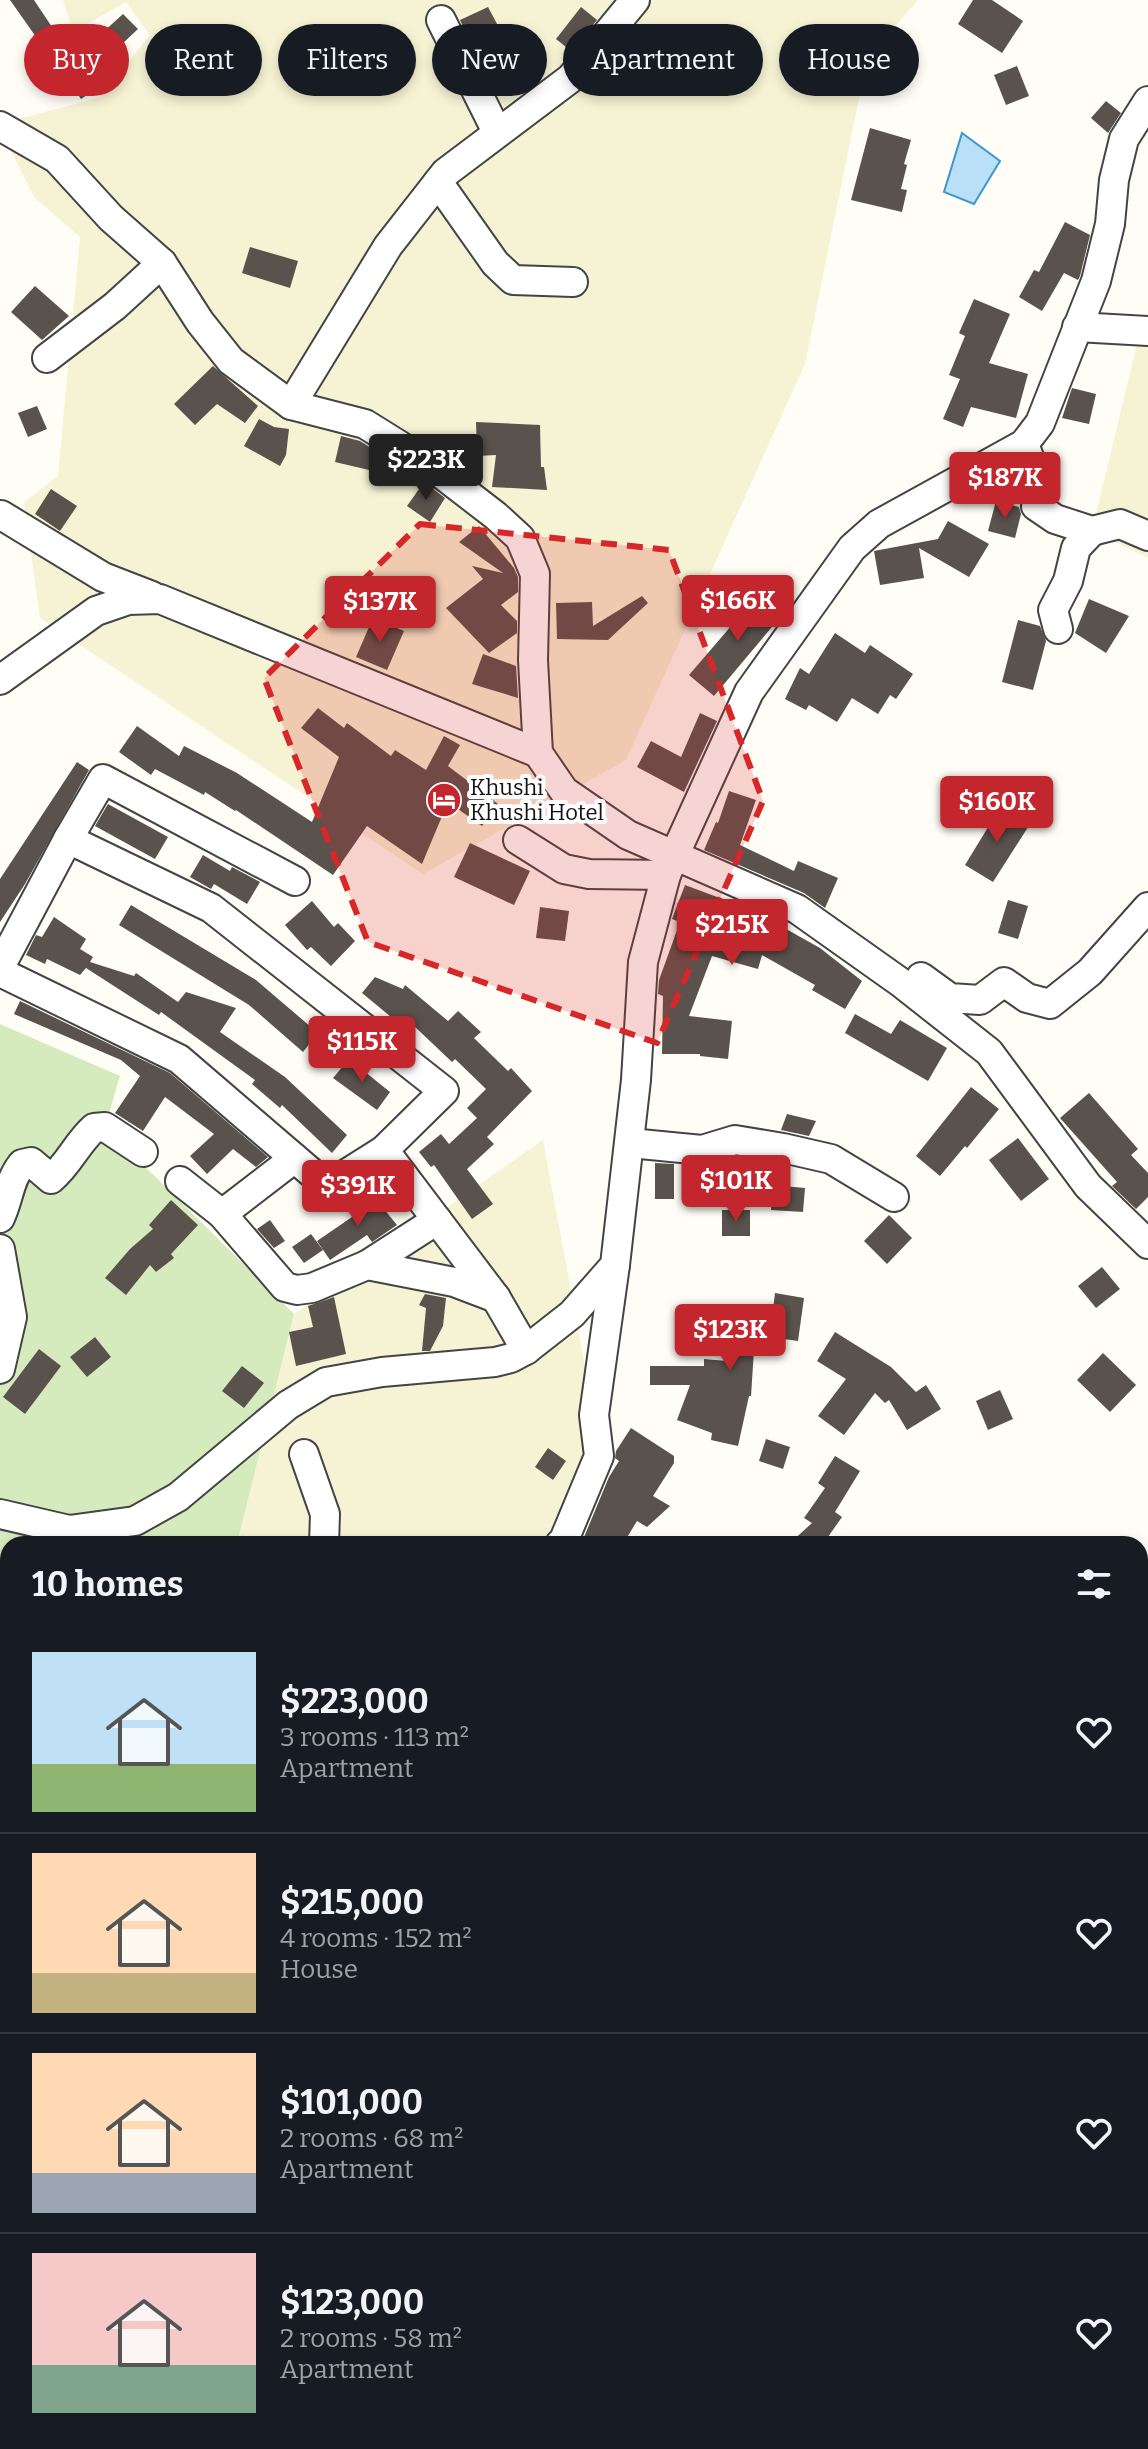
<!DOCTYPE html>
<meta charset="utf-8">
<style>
body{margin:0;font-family:Bitter,serif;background:#242831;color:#f1f3f6;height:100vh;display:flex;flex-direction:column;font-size:30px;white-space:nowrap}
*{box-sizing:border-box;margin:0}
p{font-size:26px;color:#9ea1a6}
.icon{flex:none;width:44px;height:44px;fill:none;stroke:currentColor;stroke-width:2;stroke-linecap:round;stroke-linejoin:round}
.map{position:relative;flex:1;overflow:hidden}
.details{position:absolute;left:0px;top:1536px;width:1148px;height:914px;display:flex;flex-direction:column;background:#171b24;border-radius:24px 24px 0 0;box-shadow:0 4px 12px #0003}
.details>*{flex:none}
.hud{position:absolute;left:24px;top:24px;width:1100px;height:72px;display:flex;gap:16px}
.price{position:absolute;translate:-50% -68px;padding:0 18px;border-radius:8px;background:#c4262e;color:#fff;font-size:26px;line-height:52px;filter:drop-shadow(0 2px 4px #0008)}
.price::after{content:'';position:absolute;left:50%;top:48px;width:24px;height:18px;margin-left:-12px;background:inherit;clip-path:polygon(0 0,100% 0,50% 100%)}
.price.selected{background:#222;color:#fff}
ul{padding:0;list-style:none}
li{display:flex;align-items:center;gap:24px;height:200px;padding:0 32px}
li+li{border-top:2px solid #363941}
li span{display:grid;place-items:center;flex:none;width:224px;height:160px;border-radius:0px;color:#555}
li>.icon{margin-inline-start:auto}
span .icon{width:96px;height:96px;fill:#fffc;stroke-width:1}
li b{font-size:34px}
h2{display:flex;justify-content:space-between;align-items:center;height:96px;padding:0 32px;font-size:34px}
.tag{padding:0 28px;border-radius:36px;background:#171b24;box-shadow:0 4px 12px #0003;font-size:28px;line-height:72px}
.tag.selected{background:#c4262e;color:#fff}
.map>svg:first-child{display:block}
</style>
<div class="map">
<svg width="1148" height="2449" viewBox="0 0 1148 2449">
<rect width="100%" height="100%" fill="#fffdf5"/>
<g fill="#f6f3d4">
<path d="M63 0H918L867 59 805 364 626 760 423 874 40 618 24 502 58 476 80 237 34 197 0 129V124L101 97 150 35 126 2 73 32Z"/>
<path d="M1148 323V558L1092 531 1140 331Z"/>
<path d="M543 1140 594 1415 564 1540 559 1544H237L294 1314Z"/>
<path d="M1148 1983V2449H742L748 2442H1140V1993Z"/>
<path d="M0 2041 8 2049V2442H686L693 2449H0Z"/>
</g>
<g fill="#d5ebbd">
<path d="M0 1024 120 1076 105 1127 294 1314 237 1544H8V1587L0 1577Z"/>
<path d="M8 1721V2049L0 2041V1738Z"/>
</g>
<path fill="#b9e0f7" stroke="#3f96cf" stroke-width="2" d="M962 133 1000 161 974 204 944 192Z"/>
<g fill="#5a524d">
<path d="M10 0H34L68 51 53 61Z"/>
<path d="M973 0H992L1023 21 1002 53 958 24Z"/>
<path d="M488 7 503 35 474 49 460 20Z"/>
<path d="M581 7 597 20 571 51 556 39Z"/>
<path d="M123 14 138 29 90 74 99 87 81 99 59 66 90 44Z"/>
<path d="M1017 66 1029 96 1006 105 994 75Z"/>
<path d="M1106 101 1121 113 1108 133 1091 118Z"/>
<path d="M870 128 911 140 904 164 907 165 901 189 907 190 902 212 851 200Z"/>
<path d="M1065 222 1090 235 1080 276 1078 280 1064 273 1042 311 1019 297 1034 270 1039 272Z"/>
<path d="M250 247 298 261 290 288 242 273Z"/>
<path d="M35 286 69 316 42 340 11 312Z"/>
<path d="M974 299 1010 314 989 363 1028 374 1016 418 971 407 963 427 943 419 960 379 949 375 965 336 959 333Z"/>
<path d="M213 366 258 406 245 423 217 404 195 425 174 404Z"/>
<path d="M1072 388 1096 394 1089 424 1062 418Z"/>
<path d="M37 406 47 429 28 437 18 413Z"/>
<path d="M259 419 274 427 289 429 286 455 280 466 244 446Z"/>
<path d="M476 422 540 425 541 467H544L547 490 492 487 496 455 477 456Z"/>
<path d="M341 436 360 441 374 450 369 470 335 462Z"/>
<path d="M424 482 445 498 430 522 407 506Z"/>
<path d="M51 489 77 506 60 531 35 514Z"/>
<path d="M996 501 1019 507 1021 514 1015 538 988 531Z"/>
<path d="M948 521 989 544 969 577 919 548 924 578 880 585 874 551 938 539Z"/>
<path d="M479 526 514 568 518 577V592L501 605 517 621V633L489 653 446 608 483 579 472 566 503 573 459 542Z"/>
<path d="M413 589 430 594 421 624 404 619Z"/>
<path d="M763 589 787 609 714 696 689 675Z"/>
<path d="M642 596 648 603 608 640 557 639 556 603 592 602 593 626Z"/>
<path d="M1089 599 1129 616 1106 653 1075 633Z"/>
<path d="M373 618 404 631 387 670 356 657Z"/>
<path d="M1018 620 1040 626 1046 641 1033 690 1002 682Z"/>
<path d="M835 633 865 653 870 645 913 674 896 699 890 695 878 714 852 698 837 722 809 705 806 710 785 699 800 668 809 674Z"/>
<path d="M483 654 516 666 518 698 472 684Z"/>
<path d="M318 708 344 728 347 723 391 756 395 750 426 770 444 736 460 745 448 766 498 804 482 826 448 802 422 864 367 826 333 875 236 810 235 811 205 792 204 795 155 769 151 775 119 752 137 726 179 756 184 746 237 773 312 822 339 757 301 728Z"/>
<path d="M700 713 717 721 684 792 637 767 651 741 681 757Z"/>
<path d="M77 762 89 770 25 884 0 922V879Z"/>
<path d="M729 791 756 800 740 845 794 871 798 861 838 878 825 908 804 893 704 850 716 822 718 823Z"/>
<path d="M108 804 168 837 155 859 95 826Z"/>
<path d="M1001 806 1030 824 993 882 965 865Z"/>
<path d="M470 843 530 871 514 905 454 877Z"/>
<path d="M203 855 230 871 232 867 260 882 247 904 214 884 211 889 190 877Z"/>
<path d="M685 885 752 910 820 948 862 981 845 1009 812 990 815 985 762 955 758 969 712 956 689 1016 732 1021 728 1059 700 1056V1054H662L663 996 658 994 659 980 680 922 672 919Z"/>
<path d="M1008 900 1028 906 1018 939 998 933Z"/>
<path d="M312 901 334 927 338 923 355 941 331 966 311 947 307 950 285 925Z"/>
<path d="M131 905 256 980 318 1033 303 1052 249 1005 119 925Z"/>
<path d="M540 907 569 911 565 941 536 938Z"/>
<path d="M54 917 86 939 80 949 93 957 90 962 134 976 136 973 178 1002 186 992 236 1008 220 1032 285 1077 347 1135 332 1153 282 1105 280 1108 252 1084 255 1080 161 1012 159 1015 86 968 80 975 47 959 45 964 26 955 36 935 42 937Z"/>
<path d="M375 977 403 989 405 985 448 1021 458 1011 481 1032 474 1038 508 1071 511 1068 532 1091 487 1137 494 1144 467 1169 493 1204 472 1219 434 1165 431 1167 419 1152 441 1134 449 1144 477 1118 467 1108 486 1089 455 1059 452 1062 413 1025 408 1031 362 993Z"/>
<path d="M20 1001 170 1073 268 1157 256 1167 233 1149 207 1174 190 1156 214 1134 165 1097 143 1131 115 1113 140 1076 121 1060 14 1014Z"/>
<path d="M855 1014 891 1034 900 1020 947 1048 928 1081 845 1033Z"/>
<path d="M349 1059 390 1092 377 1110 333 1078Z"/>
<path d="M971 1087 999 1109 967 1148 965 1146 940 1176 916 1156Z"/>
<path d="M1089 1093 1138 1149 1131 1155 1148 1173V1197L1136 1209 1112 1186 1117 1182 1060 1118Z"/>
<path d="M787 1114 816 1121 809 1136 781 1130Z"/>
<path d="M1018 1138 1049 1179 1021 1201 989 1160Z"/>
<path d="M655 1163 674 1164V1199H655Z"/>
<path d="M772 1185 805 1188 803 1212 771 1210Z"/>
<path d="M370 1192 397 1225 372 1242 367 1235 330 1260 317 1241 352 1217Z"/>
<path d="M171 1200 198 1225 171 1254 174 1258 156 1272 150 1265 126 1295 105 1278 130 1249 153 1229 149 1225Z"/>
<rect x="722" y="1210" width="28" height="26"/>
<path d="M889 1215 912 1238 887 1264 864 1241Z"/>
<path d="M270 1220 285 1241 274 1248 257 1229Z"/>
<path d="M311 1234 323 1250 304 1263 292 1247Z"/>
<path d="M1102 1267 1120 1289 1096 1308 1078 1286Z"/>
<path d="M775 1293 804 1298 798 1341 763 1336V1350H754L751 1396H749L738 1446 711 1440 712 1433 677 1420 690 1385H650V1366H704V1359L727 1361 728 1317 772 1318Z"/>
<path d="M425 1294 446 1298 443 1326 430 1351H422L426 1308 419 1305Z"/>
<path d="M334 1297 346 1354 296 1366 289 1332 313 1327 308 1306Z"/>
<path d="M835 1332 891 1367 916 1392 926 1385 941 1409 907 1430 889 1400 885 1403 875 1393 844 1435 818 1416 846 1379 817 1361Z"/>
<path d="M95 1337 111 1357 87 1377 70 1357Z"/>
<path d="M39 1349 61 1366 25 1414 3 1397Z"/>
<path d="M1103 1353 1136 1385 1110 1412 1077 1380Z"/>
<path d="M242 1366 264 1383 244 1408 222 1391Z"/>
<path d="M1000 1390 1013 1419 988 1430 976 1401Z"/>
<path d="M631 1428 674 1456V1463L653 1496 670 1506 647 1527 637 1521 623 1544H585L582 1542 609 1477 619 1461 615 1458 616 1451Z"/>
<path d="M766 1439 790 1447 783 1469 759 1461Z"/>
<path d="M548 1448 566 1461 553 1480 535 1467Z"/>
<path d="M835 1456 860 1471 835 1512 842 1517 823 1544H789L812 1523 804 1518 825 1488 818 1483Z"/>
</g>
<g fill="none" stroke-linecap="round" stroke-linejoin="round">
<g stroke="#444" stroke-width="32">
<g id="minor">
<path d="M441 20 497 132"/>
<path d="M0 126 57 159 111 218 162 263 200 322 231 361 291 405 365 424 426 462 496 516 520 538 535 574 533 660 538 753 564 791 628 835 797 909 900 982 989 1052 1088 1186 1148 1244"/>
<path d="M438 182 495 263 513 280 573 282"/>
<path d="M1077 327 1148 331"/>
<path d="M47 358 115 306 162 263"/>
<path d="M291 405 388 246 445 173 571 78 635 0"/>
<path d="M1024 444 1038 481 1036 506 1055 519 1092 531 1120 524 1148 536"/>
<path d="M1 515 103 577 152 596"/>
<path d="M1058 629 1053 610 1068 581 1076 548 1092 531"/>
<path d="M0 680 96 611 128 600 160 599 538 753"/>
<path d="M68 839 103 779 295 881"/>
<path d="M518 840 564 869 589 874 666 875"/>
<path d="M0 967 68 839 211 908 444 1091 384 1150 496 1298 526 1350"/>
<path d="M0 972 179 1059 327 1186 384 1150"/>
<path d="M921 977 950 998 980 1000 1004 982 1027 998 1050 1004 1090 972 1148 907"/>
<path d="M630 1143 702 1150 735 1140 783 1148 831 1159 894 1197"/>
<path d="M180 1181 222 1214 287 1164 293 1157"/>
<path d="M222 1214 285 1287 297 1290 312 1288 367 1265 454 1282 496 1298"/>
<path d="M0 1218C9 1199 9 1180 22 1164L31 1162 51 1179C69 1164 77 1143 94 1128L105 1127 143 1152"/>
<path d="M0 1249 12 1317 0 1369"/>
<path d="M367 1265 437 1220"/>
<path d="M304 1454 325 1514 324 1544"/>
<path d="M0 1514 69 1530 135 1521 178 1497 288 1405 326 1382 382 1372 495 1362 511 1358 526 1350 572 1314 615 1265 636 1080 643 962 666 875 675 854 749 692 852 548 879 524 1024 444 1040 423 1096 281 1110 224 1114 180 1124 139 1148 101"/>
<path d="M560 1544 564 1540 599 1456 594 1415 615 1265"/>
<path d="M0 1615 8 1619"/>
<path d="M1140 1835 1148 1837"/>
<path d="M1140 1950 1147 1956"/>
<path d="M0 1980 8 1968"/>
<path d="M810 2442 817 2449"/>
<path d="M147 2449 154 2442"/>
<path d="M278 2449 285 2442"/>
<path d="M543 2449 551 2442"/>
</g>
</g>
<use href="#minor" stroke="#fff" stroke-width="28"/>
</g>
<path fill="#d62828" fill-opacity="0.2" stroke="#d62828" stroke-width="6" stroke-dasharray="16 10" stroke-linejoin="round" d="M420 524 669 550 763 801 657 1043 368 942 264 678Z"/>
<defs>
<g id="hotel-disc" transform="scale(1.8)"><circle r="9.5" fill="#c4262e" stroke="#fff"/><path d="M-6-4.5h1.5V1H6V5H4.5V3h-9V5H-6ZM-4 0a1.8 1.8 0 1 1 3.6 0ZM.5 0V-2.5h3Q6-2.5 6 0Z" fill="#fff"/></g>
</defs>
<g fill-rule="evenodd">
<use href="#hotel-disc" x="444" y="800"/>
</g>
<g text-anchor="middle" stroke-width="8" stroke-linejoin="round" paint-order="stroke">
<g font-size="22" fill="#111" stroke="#fff" text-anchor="start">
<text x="470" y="795">Khushi<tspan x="470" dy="25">Khushi Hotel</tspan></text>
</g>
</g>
</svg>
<b class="price selected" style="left:426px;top:502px">$223K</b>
<b class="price" style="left:1005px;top:520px">$187K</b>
<b class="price" style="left:738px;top:643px">$166K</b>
<b class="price" style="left:380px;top:644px">$137K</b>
<b class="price" style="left:997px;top:844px">$160K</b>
<b class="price" style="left:732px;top:967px">$215K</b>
<b class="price" style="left:362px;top:1084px">$115K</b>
<b class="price" style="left:736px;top:1223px">$101K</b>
<b class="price" style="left:358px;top:1228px">$391K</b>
<b class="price" style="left:730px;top:1372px">$123K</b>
<div class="hud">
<a class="tag selected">Buy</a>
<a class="tag">Rent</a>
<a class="tag">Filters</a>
<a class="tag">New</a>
<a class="tag">Apartment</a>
<a class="tag">House</a>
</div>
<section class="details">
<h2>10 homes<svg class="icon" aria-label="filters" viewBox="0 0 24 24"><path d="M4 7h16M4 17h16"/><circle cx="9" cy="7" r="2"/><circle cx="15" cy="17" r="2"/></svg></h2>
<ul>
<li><span style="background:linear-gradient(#bfe0f5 70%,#8fb573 0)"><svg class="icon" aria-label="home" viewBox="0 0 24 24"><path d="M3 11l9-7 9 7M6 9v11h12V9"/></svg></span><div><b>$223,000</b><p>3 rooms · 113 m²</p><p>Apartment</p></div><svg class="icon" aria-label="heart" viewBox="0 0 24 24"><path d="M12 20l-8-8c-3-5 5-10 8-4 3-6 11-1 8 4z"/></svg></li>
<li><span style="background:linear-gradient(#ffd9b3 75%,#c2b280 0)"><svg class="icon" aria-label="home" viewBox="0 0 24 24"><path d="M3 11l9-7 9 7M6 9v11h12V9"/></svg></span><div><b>$215,000</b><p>4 rooms · 152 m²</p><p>House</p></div><svg class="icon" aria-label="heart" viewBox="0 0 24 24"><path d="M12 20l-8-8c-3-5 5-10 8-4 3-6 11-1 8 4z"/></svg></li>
<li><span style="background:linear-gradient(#ffd9b3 75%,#9aa5b1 0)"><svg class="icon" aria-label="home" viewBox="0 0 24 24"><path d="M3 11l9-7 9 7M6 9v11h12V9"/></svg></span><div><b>$101,000</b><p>2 rooms · 68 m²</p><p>Apartment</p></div><svg class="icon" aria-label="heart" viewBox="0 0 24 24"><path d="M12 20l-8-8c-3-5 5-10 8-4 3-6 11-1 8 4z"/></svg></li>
<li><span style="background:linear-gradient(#f6c9c9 70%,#7fa58c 0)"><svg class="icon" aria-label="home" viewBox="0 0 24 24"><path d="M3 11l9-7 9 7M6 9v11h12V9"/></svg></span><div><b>$123,000</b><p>2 rooms · 58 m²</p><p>Apartment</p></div><svg class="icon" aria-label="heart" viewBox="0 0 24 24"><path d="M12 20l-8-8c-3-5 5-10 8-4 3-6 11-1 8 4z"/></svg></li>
</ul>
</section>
</div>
